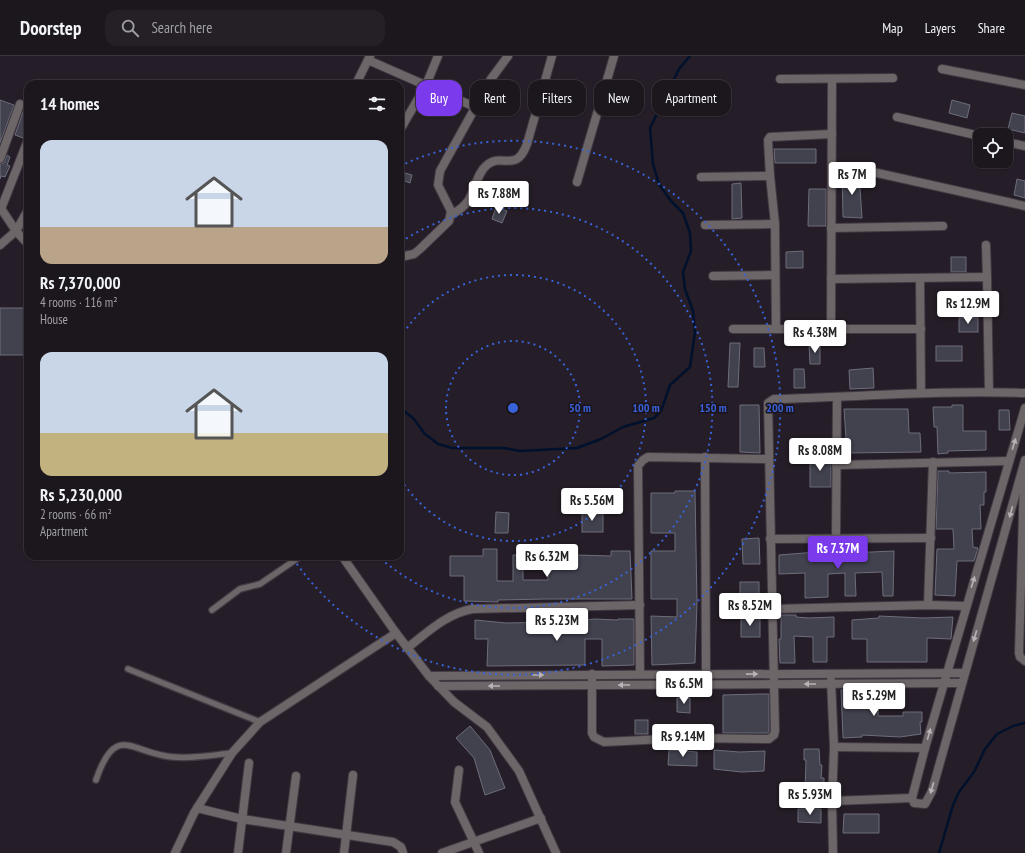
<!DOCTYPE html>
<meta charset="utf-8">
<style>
body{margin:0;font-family:"PT Sans Narrow",sans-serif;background:#251f26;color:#f1f3f6;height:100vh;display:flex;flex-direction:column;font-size:15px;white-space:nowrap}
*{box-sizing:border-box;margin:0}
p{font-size:13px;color:#a09fa4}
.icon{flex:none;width:22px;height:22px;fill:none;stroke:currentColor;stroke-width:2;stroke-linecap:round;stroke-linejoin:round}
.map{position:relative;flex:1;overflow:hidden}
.drawer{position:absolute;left:24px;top:24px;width:380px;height:480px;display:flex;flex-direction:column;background:#1c161d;border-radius:12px;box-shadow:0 1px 3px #0004,0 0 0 1px #3a353b}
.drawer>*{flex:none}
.guide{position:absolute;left:416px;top:24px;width:380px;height:36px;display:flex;gap:8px}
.controls{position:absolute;left:973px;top:72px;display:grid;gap:8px}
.controls a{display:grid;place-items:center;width:40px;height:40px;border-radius:8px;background:#1c161d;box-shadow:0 1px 3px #0004,0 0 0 1px #3a353b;font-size:20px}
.price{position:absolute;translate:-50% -34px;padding:0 9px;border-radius:4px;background:#fff;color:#222;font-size:13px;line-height:26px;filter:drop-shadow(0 1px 2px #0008)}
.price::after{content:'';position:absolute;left:50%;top:24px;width:12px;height:9px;margin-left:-6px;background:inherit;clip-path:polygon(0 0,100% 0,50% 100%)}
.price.on{background:#7c3aed;color:#fff}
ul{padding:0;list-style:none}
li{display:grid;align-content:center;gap:8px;height:212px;padding:0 16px}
li span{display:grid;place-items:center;height:124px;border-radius:12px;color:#555}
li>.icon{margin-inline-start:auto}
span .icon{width:72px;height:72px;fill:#fffc;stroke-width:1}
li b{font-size:17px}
h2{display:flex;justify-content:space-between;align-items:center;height:48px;padding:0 16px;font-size:17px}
.pill{padding:0 14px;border-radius:12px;background:#1c161d;box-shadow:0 1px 3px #0004,0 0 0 1px #3a353b;font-size:14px;line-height:36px}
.pill.on{background:#7c3aed;color:#fff}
header{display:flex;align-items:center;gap:24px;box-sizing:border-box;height:56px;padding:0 20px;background:#1c161d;border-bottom:1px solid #3a353b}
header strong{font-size:19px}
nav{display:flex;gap:22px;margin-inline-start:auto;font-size:14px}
.search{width:280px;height:36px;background:#251f26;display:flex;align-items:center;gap:10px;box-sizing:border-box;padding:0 14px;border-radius:12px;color:#a09fa4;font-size:15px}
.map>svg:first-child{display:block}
</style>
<header>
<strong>Doorstep</strong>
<div class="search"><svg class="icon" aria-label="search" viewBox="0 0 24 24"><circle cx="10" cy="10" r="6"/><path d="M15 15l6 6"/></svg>Search here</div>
<nav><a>Map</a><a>Layers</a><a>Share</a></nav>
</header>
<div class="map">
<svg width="1025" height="797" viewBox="0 0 1025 797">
<rect width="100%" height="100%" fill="#251d27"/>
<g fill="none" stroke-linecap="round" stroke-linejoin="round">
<g stroke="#00112d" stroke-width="2.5">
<path d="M400 352 413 362 425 378 438 388 452 392H504L520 395 577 392 601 383 623 371 654 362 661 355 670 329 690 311 695 276 693 255 685 233 683 216 691 195 690 177 683 157 670 144 659 128 653 108 650 72 679 13 690 0"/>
<path d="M939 797 953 749 959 736 974 716 985 693 997 678 1013 670 1025 667"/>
</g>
</g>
<g fill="#42424f" stroke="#6d6d7b">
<path d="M27 34 28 77 23 82 15 79 25 50 24 44Z"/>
<path d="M0 44 14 49 0 87Z"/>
<path d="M952 44 970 49 967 62 949 57Z"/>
<path d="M1012 57 1025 60V77L1008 73Z"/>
<path d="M774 93H816V107H775Z"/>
<path d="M7 99 10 101 7 109 10 110 5 121 1 120 0 123V108L4 107Z"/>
<path d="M405 117 412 119 410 127 402 124Z"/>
<path d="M842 117H859L862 162 843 161Z"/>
<path d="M1017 123 1025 125V142L1014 139Z"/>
<path d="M741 127 742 162 732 163V128Z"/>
<path d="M490 131 501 135 496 150 485 145Z"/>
<path d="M809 133H826V170H808Z"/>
<path d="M496 151 507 155 502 167 492 163Z"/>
<path d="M803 195V212H786V196Z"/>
<rect x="951" y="201" width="15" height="15"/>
<rect x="0" y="252" width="26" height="47"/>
<rect x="959" y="262" width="19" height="14"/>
<path d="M730 287H740L738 331H728Z"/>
<path d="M809 289H820V308H810Z"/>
<rect x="936" y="290" width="26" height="15"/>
<path d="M754 292H764L765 311H754Z"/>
<path d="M873 312 874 332 850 333 849 314Z"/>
<path d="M794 313H804L805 332H794Z"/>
<path d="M740 349H759L760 397 740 396Z"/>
<path d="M952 349H963V375H986V394L948 395V397L938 398 937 371H934L933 351H952Z"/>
<path d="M844 353H908L909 377H920L921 396 847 397Z"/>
<path d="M999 354H1009L1010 374H999Z"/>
<rect x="810" y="400" width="21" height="31"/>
<path d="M938 415H949V417L986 416V436H984V449H980L981 473H972L973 491 978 492 974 505H957L955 540 935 539 937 493H954L953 473H936Z"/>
<path d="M675 435H695L697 547 695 607 652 609 651 560 677 561V543H651V495H675V477H651V437H675Z"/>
<path d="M496 456 509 457 508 477H495Z"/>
<rect x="582" y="456" width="21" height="20"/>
<path d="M759 482 760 508H743L742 483Z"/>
<path d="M483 493H497V525H513V499H523V524H548V500H562V496H576V499L611 500V495H630L632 543H547L498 544V546L464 545V520H450V500H483Z"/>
<path d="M894 495 893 540H883L882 516 855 517 856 540H845V517L828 518V541L805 542V517L779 518V499L817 496H827V498Z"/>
<rect x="740" y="526" width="19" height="20"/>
<path d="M781 559H796V561L809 562 834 561V581H827V606H813V581L794 580 795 607H780L779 583H781Z"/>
<path d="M879 560 923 562 953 561 951 583 927 582V606H867V583H852V564L879 562Z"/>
<rect x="741" y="561" width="19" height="20"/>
<path d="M594 563 618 564V563H634V609L602 610V583H585V609L487 610 488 583H475V564L506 567 568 566Z"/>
<path d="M841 634 879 635 878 660H903V656H922V666H920L921 678 900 681 862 679V681L843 682Z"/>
<path d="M760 638H769V676L767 677H723V639Z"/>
<path d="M677 642H690V657L677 656Z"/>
<rect x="635" y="664" width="13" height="14"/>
<path d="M470 670 490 694 505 732 485 739 474 702 456 682Z"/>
<path d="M804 693H819L820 709H822L821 722H824V735L805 736 806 704H804Z"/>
<path d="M669 694 697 696V710L668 709Z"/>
<path d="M714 694 739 696 765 695 764 715 741 716 714 713Z"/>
<path d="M798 753H821V767L798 766Z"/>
<path d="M844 758H879V777H843Z"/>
</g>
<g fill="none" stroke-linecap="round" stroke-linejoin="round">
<g stroke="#423a43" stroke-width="8">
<g id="service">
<path d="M212 554 240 533 260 528 301 500"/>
<path d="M128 613 260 666"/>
<path d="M96 724C116 665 132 698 173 701 192 703 213 699 232 697"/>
</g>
</g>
<g stroke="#423a43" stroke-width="10">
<g id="minor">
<path d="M368 4 475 51"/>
<path d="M942 13 1025 29"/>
<path d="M780 23 893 22"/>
<path d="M356 28 370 0"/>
<path d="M897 61 980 80"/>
<path d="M400 74 426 29 438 0"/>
<path d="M1006 86 1025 90"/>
<path d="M0 103 20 48"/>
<path d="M864 114 1025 150"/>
<path d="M770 120 768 84 770 81 832 78"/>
<path d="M701 121 770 120 775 168 776 273"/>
<path d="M577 126 614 0"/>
<path d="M1 153 28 84"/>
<path d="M451 159C458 155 464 151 468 145 475 134 477 117 487 109 502 96 516 118 527 88L552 0"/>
<path d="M705 169 775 168"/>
<path d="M831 172 943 170"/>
<path d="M0 189 16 175 28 154"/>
<path d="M986 189 987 221"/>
<path d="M400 201 414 198 420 193 449 165 451 155 438 129 440 115 491 23 508 0"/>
<path d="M713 220 775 219"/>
<path d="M920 222 921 337"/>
<path d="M831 223 987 221 989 336"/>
<path d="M831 272 832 23"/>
<path d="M733 273H921"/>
<path d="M1025 352 925 692 912 742 914 747 925 748 932 735 1025 404"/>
<path d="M705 401 706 618"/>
<path d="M836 409 1009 405"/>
<path d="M1024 423 1019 597 1020 601 1025 605"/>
<path d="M770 483 931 482"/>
<path d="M836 483 837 342"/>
<path d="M928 549 933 406"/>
<path d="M773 553 928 549 965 550"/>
<path d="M407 592C428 576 446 558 472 553L640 549"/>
<path d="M592 618V677L594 681 604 686 686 682 769 683 774 679 775 675 768 347 774 343C857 341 941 334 1025 337"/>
<path d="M640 618 638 410 643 404 648 401 768 403"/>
<path d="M429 620 964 617"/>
<path d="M831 624 834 691 832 745 833 797"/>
<path d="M438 630 961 627"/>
<path d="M834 691 925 692"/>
<path d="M459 714 455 746 479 797"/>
<path d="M832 745 912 742"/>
<path d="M197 752 242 763 393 786 401 791 403 797"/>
<path d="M175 797 194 757 232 697 260 666 396 577"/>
<path d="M238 797 249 707"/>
<path d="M286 797 296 720"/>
<path d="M344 797 353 719"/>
<path d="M442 797 541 762"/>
</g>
</g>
<g stroke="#423a43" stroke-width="10">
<g id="tertiary">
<path d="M0 151 16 175 28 188"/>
<path d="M342 500 396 577 429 620 454 646 487 671 519 715 556 797"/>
</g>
</g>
<use href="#service" stroke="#6d6668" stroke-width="5.5"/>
<use href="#minor" stroke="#6d6668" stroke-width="8"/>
<use href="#tertiary" stroke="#6d6668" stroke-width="8"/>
</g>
<defs><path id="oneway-solid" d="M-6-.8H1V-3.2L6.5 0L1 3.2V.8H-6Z"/></defs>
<g fill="#b8b2b7">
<use href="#oneway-solid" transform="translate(1014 388) rotate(-73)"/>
<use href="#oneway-solid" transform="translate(1011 456) rotate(105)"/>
<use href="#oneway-solid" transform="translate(973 526) rotate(-73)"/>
<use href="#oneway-solid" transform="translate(975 580) rotate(107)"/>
<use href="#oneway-solid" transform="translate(752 618) rotate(-1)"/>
<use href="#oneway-solid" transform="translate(538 619)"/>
<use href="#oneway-solid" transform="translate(810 628) rotate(180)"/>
<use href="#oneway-solid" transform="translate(624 629) rotate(180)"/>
<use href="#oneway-solid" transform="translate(494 630) rotate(180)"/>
<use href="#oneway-solid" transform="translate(929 678) rotate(-74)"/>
<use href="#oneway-solid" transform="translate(932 732) rotate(107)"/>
</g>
<g fill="none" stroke="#3962d8" stroke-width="2" stroke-dasharray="2 4">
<circle cx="513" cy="352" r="67"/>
<path d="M400 282A133 133 0 1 1 400 422"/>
<path d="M401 186A200 200 0 1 1 379 501"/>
<path d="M400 110A267 267 0 1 1 292 501"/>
</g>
<circle cx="513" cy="352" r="6" fill="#3962d8" stroke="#1b141d" stroke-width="2"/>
<g font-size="12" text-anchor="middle" font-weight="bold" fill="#3962d8" stroke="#1b141d" stroke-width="3" stroke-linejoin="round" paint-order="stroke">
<text x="580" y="356">50 m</text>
<text x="646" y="356">100 m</text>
<text x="713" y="356">150 m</text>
<text x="780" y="356">200 m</text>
</g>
</svg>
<div class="controls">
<a><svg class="icon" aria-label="locate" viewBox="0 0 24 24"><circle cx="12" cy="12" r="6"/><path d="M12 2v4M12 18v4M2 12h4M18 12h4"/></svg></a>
</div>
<b class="price" style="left:852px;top:140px">Rs 7M</b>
<b class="price" style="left:499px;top:159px">Rs 7.88M</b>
<b class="price" style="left:968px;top:269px">Rs 12.9M</b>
<b class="price" style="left:815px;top:298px">Rs 4.38M</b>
<b class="price" style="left:820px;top:416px">Rs 8.08M</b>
<b class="price" style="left:592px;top:466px">Rs 5.56M</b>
<b class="price on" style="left:838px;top:514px">Rs 7.37M</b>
<b class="price" style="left:547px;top:522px">Rs 6.32M</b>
<b class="price" style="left:750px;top:571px">Rs 8.52M</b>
<b class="price" style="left:557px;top:586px">Rs 5.23M</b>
<b class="price" style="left:684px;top:649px">Rs 6.5M</b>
<b class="price" style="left:874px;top:661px">Rs 5.29M</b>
<b class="price" style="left:683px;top:702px">Rs 9.14M</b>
<b class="price" style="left:810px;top:760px">Rs 5.93M</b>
<div class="guide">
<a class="pill on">Buy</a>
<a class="pill">Rent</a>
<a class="pill">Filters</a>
<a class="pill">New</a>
<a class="pill">Apartment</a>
</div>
<section class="drawer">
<h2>14 homes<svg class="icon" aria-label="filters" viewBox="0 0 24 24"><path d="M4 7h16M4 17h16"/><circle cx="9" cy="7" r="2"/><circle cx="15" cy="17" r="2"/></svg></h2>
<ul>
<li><span style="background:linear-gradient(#c9d6e8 70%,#b9a48a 0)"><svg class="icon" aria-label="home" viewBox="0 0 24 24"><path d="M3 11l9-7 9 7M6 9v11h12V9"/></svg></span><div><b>Rs 7,370,000</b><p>4 rooms · 116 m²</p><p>House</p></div></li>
<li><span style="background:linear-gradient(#c9d6e8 65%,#c2b280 0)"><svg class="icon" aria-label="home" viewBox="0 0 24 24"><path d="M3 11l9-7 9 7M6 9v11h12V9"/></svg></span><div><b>Rs 5,230,000</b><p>2 rooms · 66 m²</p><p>Apartment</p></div></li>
</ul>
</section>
</div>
